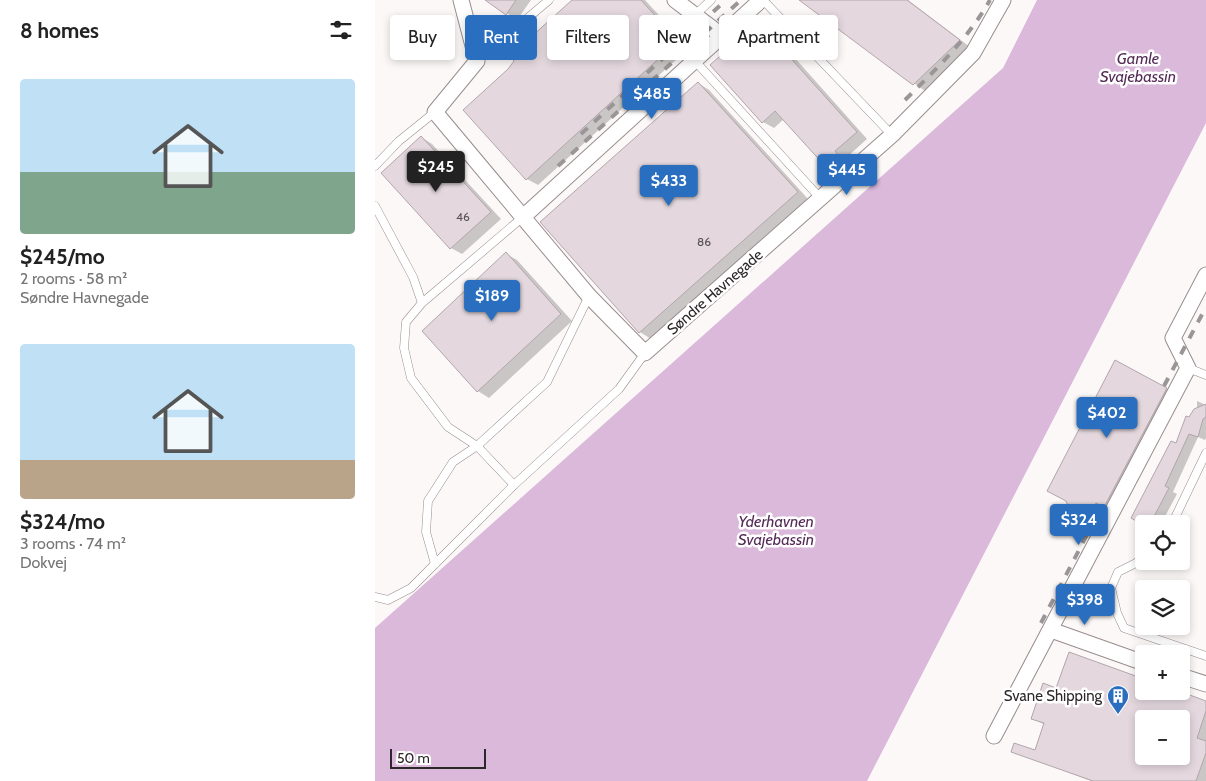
<!DOCTYPE html>
<meta charset="utf-8">
<style>
body{margin:0;font-family:Cabin,sans-serif;background:#f2f2f2;color:#222;height:100vh;display:flex;flex-direction:column;font-size:19px;white-space:nowrap}
*{box-sizing:border-box;margin:0}
p{font-size:16px;color:#767676}
.icon{flex:none;width:28px;height:28px;fill:none;stroke:currentColor;stroke-width:2;stroke-linecap:round;stroke-linejoin:round}
.map{position:relative;flex:1;overflow:hidden}
.panel{display:flex;flex-direction:column;background:#fff;width:375px}
.panel>*{flex:none}
.banner{position:absolute;left:15px;top:15px;width:475px;height:45px;display:flex;gap:10px}
.fabs{position:absolute;left:760px;top:515px;display:grid;gap:10px}
.fabs a{display:grid;place-items:center;width:55px;height:55px;border-radius:5px;background:#fff;box-shadow:0 2px 8px #0003;font-size:25px}
.scale{position:absolute;left:15px;bottom:12px;width:96px;box-sizing:border-box;padding-left:5px;border:2px solid #2c2728;border-top:0;font-size:14px;line-height:18px;white-space:nowrap;color:#2c2728;-webkit-text-stroke:4px #fff;paint-order:stroke}
.price{position:absolute;translate:-50% -42px;padding:0 11px;border-radius:5px;background:#2a6ebf;color:#fff;font-size:16px;line-height:32px;filter:drop-shadow(0 1px 2px #0008)}
.price::after{content:'';position:absolute;left:50%;top:30px;width:15px;height:11px;margin-left:-8px;background:inherit;clip-path:polygon(0 0,100% 0,50% 100%)}
.price.selected{background:#222;color:#fff}
ul{padding:0;list-style:none}
li{display:grid;align-content:center;gap:10px;height:265px;padding:0 20px}
li span{display:grid;place-items:center;height:155px;border-radius:5px;color:#555}
li>.icon{margin-inline-start:auto}
span .icon{width:90px;height:90px;fill:#fffc;stroke-width:1}
li b{font-size:21px}
h2{display:flex;justify-content:space-between;align-items:center;height:60px;padding:0 20px;font-size:21px}
.pill{padding:0 18px;border-radius:5px;background:#fff;box-shadow:0 2px 8px #0003;font-size:18px;line-height:45px}
.pill.selected{background:#2a6ebf;color:#fff}
main{display:flex;flex:1;min-height:0}
.map>svg:first-child{display:block}
</style>
<main>
<section class="panel">
<h2>8 homes<svg class="icon" aria-label="filters" viewBox="0 0 24 24"><path d="M4 7h16M4 17h16"/><circle cx="9" cy="7" r="2"/><circle cx="15" cy="17" r="2"/></svg></h2>
<ul>
<li><span style="background:linear-gradient(#bfe0f5 60%,#7fa58c 0)"><svg class="icon" aria-label="home" viewBox="0 0 24 24"><path d="M3 11l9-7 9 7M6 9v11h12V9"/></svg></span><div><b>$245/mo</b><p>2 rooms · 58 m²</p><p>Søndre Havnegade</p></div></li>
<li><span style="background:linear-gradient(#bfe0f5 75%,#b9a48a 0)"><svg class="icon" aria-label="home" viewBox="0 0 24 24"><path d="M3 11l9-7 9 7M6 9v11h12V9"/></svg></span><div><b>$324/mo</b><p>3 rooms · 74 m²</p><p>Dokvej</p></div></li>
</ul>
</section>
<div class="map">
<svg width="831" height="781" viewBox="0 0 831 781">
<rect width="100%" height="100%" fill="#fdf8f8"/>
<path fill="#dab9da" d="M662 0H831V123L492 781H0V628L628 68Z"/>
<g fill="#0003" fill-rule="evenodd">
<path d="M112 0H156L142 20Z"/>
<path d="M199 0H270L314 48 163 185 152 179 134 70Z"/>
<path d="M426 0H533L595 47 550 91Z"/>
<path d="M384 23 395 30 492 139 471 158 474 162 462 172 451 166 409 119 399 128 388 122Z"/>
<path d="M323 83 334 90 433 199 276 339 265 332 167 222Z"/>
<path d="M46 137 57 144 126 219 87 254 76 248Z"/>
<path d="M131 254 142 260 197 321 114 398 103 391Z"/>
<path d="M791 389 800 394 738 511 730 506 722 522 704 512Z"/>
<path d="M822 401 831 405V438L830 440 823 437 798 492 802 494 786 524H769L757 518 822 407Z"/>
<path d="M682 690 769 691 831 702V781H716L638 751 660 752 670 725 657 718ZM769 719H806V756H769Z"/>
</g>
<g fill="#e4d8de" stroke="#b1a6ab" fill-rule="evenodd">
<path d="M110 0H141L131 15Z"/>
<path d="M197 0H266L303 41 151 180 88 110 133 69 139 61 135 56Z"/>
<path d="M424 0H532L585 40 538 85Z"/>
<path d="M383 22 482 132 460 151 463 155 450 166 400 111 387 123 335 65Z"/>
<path d="M323 82 423 192 264 333 165 222Z"/>
<path d="M46 136 116 212 75 249 6 173Z"/>
<path d="M131 252 186 314 102 392 47 331Z"/>
<path d="M740 360 792 388 729 507 721 503 713 518 694 508 691 501 672 491Z"/>
<path d="M831 404V417L828 419 823 437 814 434 790 486 794 488 775 524H766L756 518 796 441 801 443 811 416 814 417 819 409Z"/>
<path d="M694 652 769 679V691H804L831 701V711L822 738 831 741V753L821 781H718L636 752 639 743 660 750 669 723 656 719 668 683 681 688ZM769 719H806V756H769Z"/>
</g>
<g fill="none" stroke-linecap="round" stroke-linejoin="round">
<g stroke="#998d8e" stroke-width="9">
<g id="lane">
<path d="M388 0 517 135"/>
<path d="M320 15 336 0"/>
<path d="M102 61 174 0"/>
<path d="M320 61 446 199"/>
<path d="M0 166 24 141 60 112"/>
<path d="M0 206 38 277 47 303"/>
<path d="M214 296 172 382 102 446 139 485 244 389 270 353"/>
<path d="M813 368 831 375"/>
<path d="M797 524 831 453"/>
<path d="M769 556 761 563 743 572 736 588 742 613 749 628 831 656"/>
<path d="M60 564 51 532 53 501 78 462 102 446 73 427 36 378 29 348 31 322 47 303 148 217"/>
<path d="M0 597 13 600 36 588 139 485"/>
</g>
</g>
<g stroke="#998d8e" stroke-width="17">
<g id="street">
<path d="M86 0 102 61 60 112 214 296 270 353 517 135 598 53 628 0"/>
<path d="M300 0 346 35"/>
<path d="M148 217 386 0"/>
<path d="M676 630 769 663"/>
<path d="M806 676 831 684"/>
<path d="M619 736 813 368 798 338 831 275"/>
</g>
</g>
<use href="#lane" stroke="#fff" stroke-width="8"/>
<use href="#street" stroke="#fff" stroke-width="15"/>
<g stroke="#9a9596" stroke-width="4" stroke-dasharray="9 9" stroke-linecap="butt">
<path d="M530 100C563 67 592 40 615 0"/>
<path d="M206 134 351 0"/>
<path d="M183 166 366 0"/>
<path d="M789 386 831 307"/>
<path d="M666 623 727 506"/>
</g>
</g>
<defs>
<g id="building-pin" transform="scale(1.125)"><path d="M0 17L-7.5 6A9.5 9.5 0 1 1 7.5 6Z" fill="#2a6ebf" stroke="#fff"/><path d="M-4-6H4V6H1V3H-1V6H-4ZM-2.5-4.3h1.7v1.8h-1.7ZM.8-4.3h1.7v1.8H.8ZM-2.5-1h1.7V.8h-1.7ZM.8-1h1.7V.8H.8Z" fill="#fff"/></g>
</defs>
<g fill-rule="evenodd">
<use href="#building-pin" x="743" y="696"/>
</g>
<g text-anchor="middle" stroke-width="5" stroke-linejoin="round" paint-order="stroke">
<g font-size="12" fill="#5a5356">
<text x="88" y="221">46</text>
<text x="329" y="246">86</text>
</g>
<g font-size="15" fill="#2c2728" stroke="#fff">
<text transform="translate(340 292) rotate(-41)" y="5">Søndre Havnegade</text>
</g>
<g font-size="15" fill="#2c2728" stroke="#fff" text-anchor="end">
<text x="727" y="701">Svane Shipping</text>
</g>
<g font-size="16" font-style="italic" fill="#552b57" stroke="#fff">
<text x="763" y="64">Gamle<tspan x="763" dy="18">Svajebassin</tspan></text>
<text x="401" y="527">Yderhavnen<tspan x="401" dy="18">Svajebassin</tspan></text>
</g>
</g>
</svg>
<div class="fabs">
<a><svg class="icon" aria-label="locate" viewBox="0 0 24 24"><circle cx="12" cy="12" r="6"/><path d="M12 2v4M12 18v4M2 12h4M18 12h4"/></svg></a>
<a><svg class="icon" aria-label="layers" viewBox="0 0 24 24"><path d="M12 4l9 5-9 5-9-5zM3 14l9 5 9-5"/></svg></a>
<a>+</a>
<a>−</a>
</div>
<div class="scale">50 m</div>
<b class="price" style="left:277px;top:120px">$485</b>
<b class="price selected" style="left:61px;top:193px">$245</b>
<b class="price" style="left:472px;top:196px">$445</b>
<b class="price" style="left:294px;top:207px">$433</b>
<b class="price" style="left:117px;top:322px">$189</b>
<b class="price" style="left:732px;top:439px">$402</b>
<b class="price" style="left:704px;top:546px">$324</b>
<b class="price" style="left:710px;top:626px">$398</b>
<div class="banner">
<a class="pill">Buy</a>
<a class="pill selected">Rent</a>
<a class="pill">Filters</a>
<a class="pill">New</a>
<a class="pill">Apartment</a>
</div>
</div>
</main>
